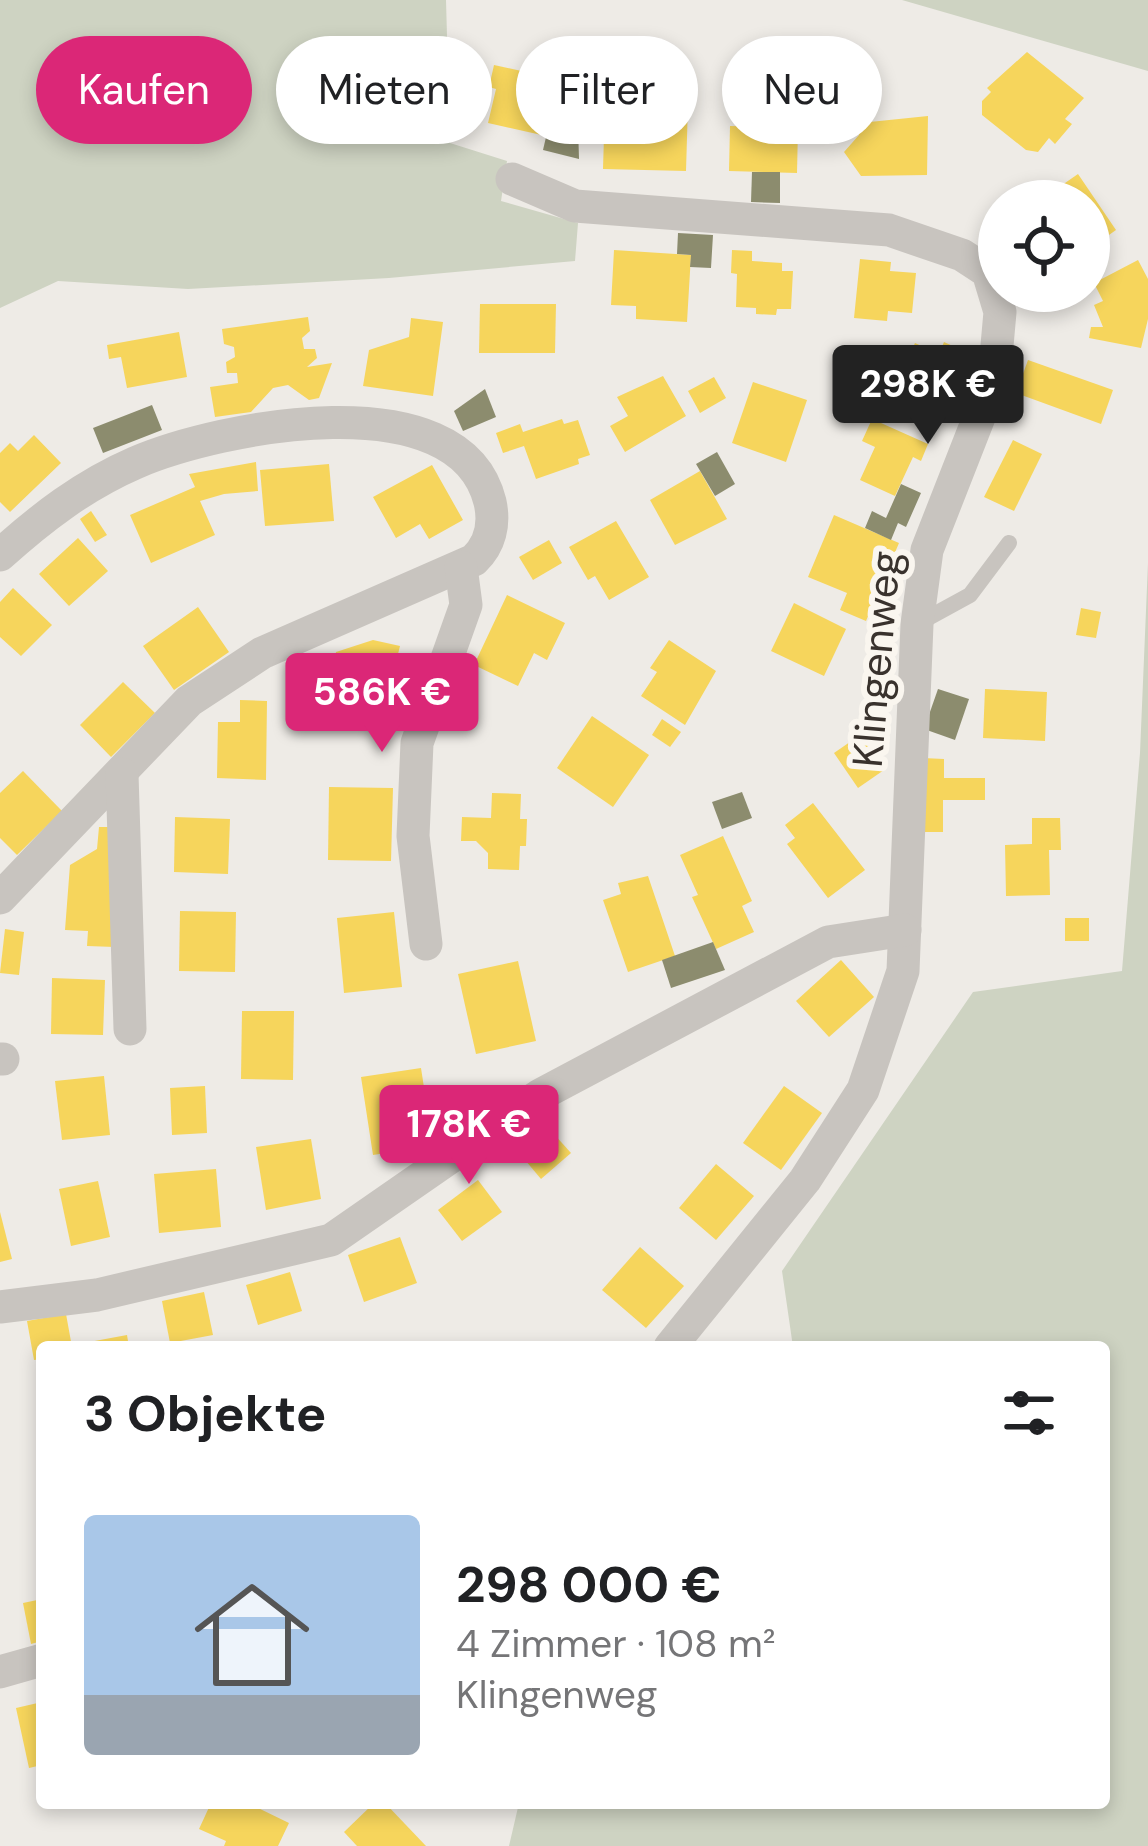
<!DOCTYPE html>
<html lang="de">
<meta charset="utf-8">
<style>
body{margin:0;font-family:"DM Sans",sans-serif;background:#f6f6f6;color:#202124;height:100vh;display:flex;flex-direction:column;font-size:45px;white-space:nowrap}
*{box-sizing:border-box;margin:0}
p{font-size:39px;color:#757577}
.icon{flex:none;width:66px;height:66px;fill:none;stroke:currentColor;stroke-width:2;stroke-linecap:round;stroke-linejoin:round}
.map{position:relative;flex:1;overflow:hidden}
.panel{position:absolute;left:36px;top:1341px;width:1074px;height:468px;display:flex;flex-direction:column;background:#fff;border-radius:12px;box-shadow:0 6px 18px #0003}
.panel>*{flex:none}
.guide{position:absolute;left:36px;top:36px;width:1077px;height:108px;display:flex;gap:24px}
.tools{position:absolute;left:978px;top:180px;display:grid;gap:24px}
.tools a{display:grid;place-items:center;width:132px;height:132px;border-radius:50%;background:#fff;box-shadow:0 6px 18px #0003;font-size:60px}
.price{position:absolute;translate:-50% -102px;padding:0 27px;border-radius:12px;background:#db2777;color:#fff;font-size:39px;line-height:78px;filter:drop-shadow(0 3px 6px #0008)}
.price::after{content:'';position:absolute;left:50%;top:72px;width:36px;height:27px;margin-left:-18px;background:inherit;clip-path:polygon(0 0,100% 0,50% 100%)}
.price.selected{background:#222;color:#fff}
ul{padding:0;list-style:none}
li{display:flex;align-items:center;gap:36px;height:300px;padding:0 48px}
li+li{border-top:3px solid #e0e0e0}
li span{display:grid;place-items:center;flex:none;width:336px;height:240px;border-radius:12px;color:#555}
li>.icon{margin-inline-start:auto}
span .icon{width:144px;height:144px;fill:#fffc;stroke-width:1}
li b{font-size:51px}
h2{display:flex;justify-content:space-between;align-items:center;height:144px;padding:0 48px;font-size:51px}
.pill{padding:0 42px;border-radius:54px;background:#fff;box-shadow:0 6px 18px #0003;font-size:42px;line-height:108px}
.pill.selected{background:#db2777;color:#fff}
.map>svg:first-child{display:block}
</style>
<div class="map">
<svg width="1148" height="1846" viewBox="0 0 1148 1846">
<rect width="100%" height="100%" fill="#eeebe6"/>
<g fill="#ced3c2">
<path d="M0 0H446L450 143 507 161 501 201 578 223 575 261 389 278 188 289 58 281 0 308Z"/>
<path d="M902 0H1148V71Z"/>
<path d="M1148 563V1846H509L519 1803H1104V1347H793L782 1271 973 992 1122 971 1140 753Z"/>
</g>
<g fill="#f6d55c">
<path d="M1027 52 1084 98 1065 119 1072 124 1055 144 1049 138 1038 152 1026 150 982 115V101L991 92 987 88Z"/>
<path d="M494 65 544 76 541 86 557 90 546 136 488 123 496 89 489 87Z"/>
<path d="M605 102 688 104 686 171 603 169Z"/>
<path d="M928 116 927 175 861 176 844 152 859 135 860 123Z"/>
<path d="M730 126 798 128 797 173 729 171Z"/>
<path d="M1078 174 1116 230 1089 249V201H1039Z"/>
<path d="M614 250 691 255 687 322 636 319V306L611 305Z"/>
<path d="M732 250 752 251V261L782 263V271H793L791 309H777L776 315 756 314V308L736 307 737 274 731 273Z"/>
<path d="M860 259 891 262 890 271 916 273 912 313 888 311 887 321 854 318Z"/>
<path d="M1138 260 1148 279V319L1141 348 1089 338 1091 327H1103L1094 305 1103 301 1094 283Z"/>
<path d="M480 304H556L555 353H479Z"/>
<path d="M308 317 310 331 302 338 304 349H315L317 358 307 367 332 363 319 398 309 400 288 385 273 388 251 412 215 417 210 387 238 383 237 373H227L226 362 235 357 234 347 224 344 222 329Z"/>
<path d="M411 318 443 322 433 396 363 386 369 350 409 337Z"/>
<path d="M179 332 187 377 127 388 121 357 109 359 107 345Z"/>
<path d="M944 342 966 352 940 412 888 389 896 369 902 372 915 343 939 354Z"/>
<path d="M1028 360 1113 390 1101 424 1016 393Z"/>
<path d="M663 376 686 416 625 452 610 426 628 416 617 397Z"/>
<path d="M714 377 726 398 700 413 688 391Z"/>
<path d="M753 382 807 400 786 462 732 443Z"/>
<path d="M562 419 564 424 578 420 590 455 578 459 579 464 536 479 524 446 503 453 496 433 520 424 523 432Z"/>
<path d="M872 419 928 444 921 461 913 457 895 496 860 480 875 447 862 441Z"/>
<path d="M34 435 61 463 10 512 0 502V453L10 443 18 451Z"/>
<path d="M1013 440 1042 454 1014 511 984 497Z"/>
<path d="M256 462 258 491 224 494 200 501 215 535 151 563 130 515 195 487 189 474Z"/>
<path d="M329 464 334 521 265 526 260 470Z"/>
<path d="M432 465 463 520 429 539 420 524 396 538 373 497Z"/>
<path d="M700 471 727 519 675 545 650 500Z"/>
<path d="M91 511 107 535 95 542 80 519Z"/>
<path d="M834 515 899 543 866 621 840 610 847 593 808 577Z"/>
<path d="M616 521 649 577 609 600 595 576 588 580 569 547Z"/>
<path d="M78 538 108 571 69 606 39 574Z"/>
<path d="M549 540 562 563 533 580 519 557Z"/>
<path d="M13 588 52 625 21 656 0 637V602Z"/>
<path d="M507 595 565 623 547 660 534 653 518 686 474 665Z"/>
<path d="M794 603 846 629 824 676 771 651Z"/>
<path d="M198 607 229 652 174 690 143 646Z"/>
<path d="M1081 608 1101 612 1096 638 1076 635Z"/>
<path d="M373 640 400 646 379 731 324 718 336 652Z"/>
<path d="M669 640 716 671 685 725 641 696 657 672 650 668Z"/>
<path d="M123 682 155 713 111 757 80 725Z"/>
<path d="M985 689 1047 692 1045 741 983 738Z"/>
<path d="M240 700 267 701 266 780 217 778 218 722H240Z"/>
<path d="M592 716 649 755 613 807 557 768Z"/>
<path d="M662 719 681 732 670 747 652 735Z"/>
<path d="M860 735 884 770 858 788 834 753Z"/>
<path d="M923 758 944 759V778H985V800H943V832H922Z"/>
<path d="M23 771 62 811 17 855 0 838V793Z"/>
<path d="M329 787 393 788 391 861 328 860Z"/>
<path d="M492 793 521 794 520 819H527L526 846H520L519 870 488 869V853L476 841H461L462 817 491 818Z"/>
<path d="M813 803 865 870 828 898 787 844 795 838 785 825Z"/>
<path d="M175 817 230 819 228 874 174 872Z"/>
<path d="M1032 818H1060L1061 850H1049L1050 895 1006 896 1005 845 1032 844Z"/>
<path d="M99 827H119L115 947 87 946 88 931 65 930 70 865 97 849Z"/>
<path d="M723 836 752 901 742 906 754 932 716 949 692 897 698 895 680 855Z"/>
<path d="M648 876 675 956 628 972 603 900 621 894 618 883Z"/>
<path d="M180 911 236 912 235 972 179 971Z"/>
<path d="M394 912 402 987 344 993 337 918Z"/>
<rect x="1065" y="918" width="24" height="23"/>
<path d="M5 929 24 932 19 975 0 973Z"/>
<path d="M841 960 874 997 829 1037 796 1001Z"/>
<path d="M518 961 536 1041 476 1054 458 974Z"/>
<path d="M52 978 105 980 103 1035 51 1034Z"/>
<path d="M242 1011H294L293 1080 241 1079Z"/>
<path d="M421 1068 433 1146 373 1155 361 1077Z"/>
<path d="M104 1076 110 1135 62 1140 55 1081Z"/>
<path d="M205 1086 207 1133 172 1135 170 1088Z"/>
<path d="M784 1086 822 1113 781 1170 743 1143Z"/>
<path d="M544 1123 571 1153 541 1179 515 1148Z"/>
<path d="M311 1139 321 1199 266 1210 256 1147Z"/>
<path d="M716 1164 754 1196 716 1240 679 1208Z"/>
<path d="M216 1169 221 1227 159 1233 154 1174Z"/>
<path d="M478 1180 502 1212 462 1241 438 1210Z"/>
<path d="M98 1181 110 1237 71 1246 59 1189Z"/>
<path d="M0 1212 12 1259 0 1262Z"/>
<path d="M400 1237 417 1283 364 1302 348 1255Z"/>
<path d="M640 1247 684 1286 646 1328 602 1290Z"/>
<path d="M290 1272 302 1311 258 1325 246 1285Z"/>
<path d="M204 1292 213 1335 170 1343 162 1301Z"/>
<path d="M66 1314 72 1347H42V1359L34 1360 27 1321Z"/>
<path d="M127 1335 129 1347H74L73 1345Z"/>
<path d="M42 1599V1641L31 1644 23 1603Z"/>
<path d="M42 1702V1765L29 1768 16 1708Z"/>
<path d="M211 1803H248L289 1823 278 1846H224L226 1841 199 1829Z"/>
<path d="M374 1803H385L426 1846H357L344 1832Z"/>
</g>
<g fill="#8c8c6e">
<path d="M550 120 578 127 579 159 543 150Z"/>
<path d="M752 172H780V203L751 202Z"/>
<path d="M678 233 713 235 711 268 690 267 691 255 677 254Z"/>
<path d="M485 389 496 417 463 431 454 411Z"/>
<path d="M152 405 162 430 103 453 93 428Z"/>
<path d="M717 452 735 484 715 496 696 464Z"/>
<path d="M901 484 921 493 906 527 898 523 891 540 865 528 872 511 886 518Z"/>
<path d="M938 689 969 699 955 740 924 729Z"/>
<path d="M742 792 752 818 722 829 712 802Z"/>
<path d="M713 942 725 970 671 988 662 960Z"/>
</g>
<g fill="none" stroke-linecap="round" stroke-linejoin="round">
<path stroke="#c8c4bf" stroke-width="16" d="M917 624 970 595 1009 543"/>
<g stroke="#c8c4bf" stroke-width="33">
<path d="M512 179 575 206 889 230 962 255 988 272 1000 312 994 379 927 550 917 624 903 971 863 1090 805 1180 670 1347"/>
<path d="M0 555C41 518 84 485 135 463 218 427 460 378 490 502 495 524 490 545 474 560L262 653 189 701 0 898"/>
<path d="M122 774 130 1029"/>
<path d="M426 944 413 836 417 743 466 605 461 567"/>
<path d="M0 1059H3"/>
<path d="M0 1307 97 1295 331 1240 540 1095 828 942 905 930"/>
<path d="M0 1672 42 1660"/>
</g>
</g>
<g text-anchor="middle" stroke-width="12" stroke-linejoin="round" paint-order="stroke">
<g font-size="42" fill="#39322d" stroke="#faf6ef">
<text transform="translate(876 659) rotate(-85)" y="15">Klingenweg</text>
</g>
</g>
</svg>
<div class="tools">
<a><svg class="icon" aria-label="locate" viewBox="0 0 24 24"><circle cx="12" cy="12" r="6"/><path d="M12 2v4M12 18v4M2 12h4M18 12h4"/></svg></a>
</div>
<b class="price selected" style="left:928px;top:447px">298K €</b>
<b class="price" style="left:382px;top:755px">586K €</b>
<b class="price" style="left:469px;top:1187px">178K €</b>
<div class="guide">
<a class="pill selected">Kaufen</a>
<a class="pill">Mieten</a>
<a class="pill">Filter</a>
<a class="pill">Neu</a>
</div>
<section class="panel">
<h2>3 Objekte<svg class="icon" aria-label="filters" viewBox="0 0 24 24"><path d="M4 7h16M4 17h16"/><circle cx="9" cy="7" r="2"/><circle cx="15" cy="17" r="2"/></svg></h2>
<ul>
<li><span style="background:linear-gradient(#a9c7e8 75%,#9aa5b1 0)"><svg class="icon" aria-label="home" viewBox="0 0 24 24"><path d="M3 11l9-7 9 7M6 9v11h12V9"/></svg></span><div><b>298 000 €</b><p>4 Zimmer · 108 m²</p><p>Klingenweg</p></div></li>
</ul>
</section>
</div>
